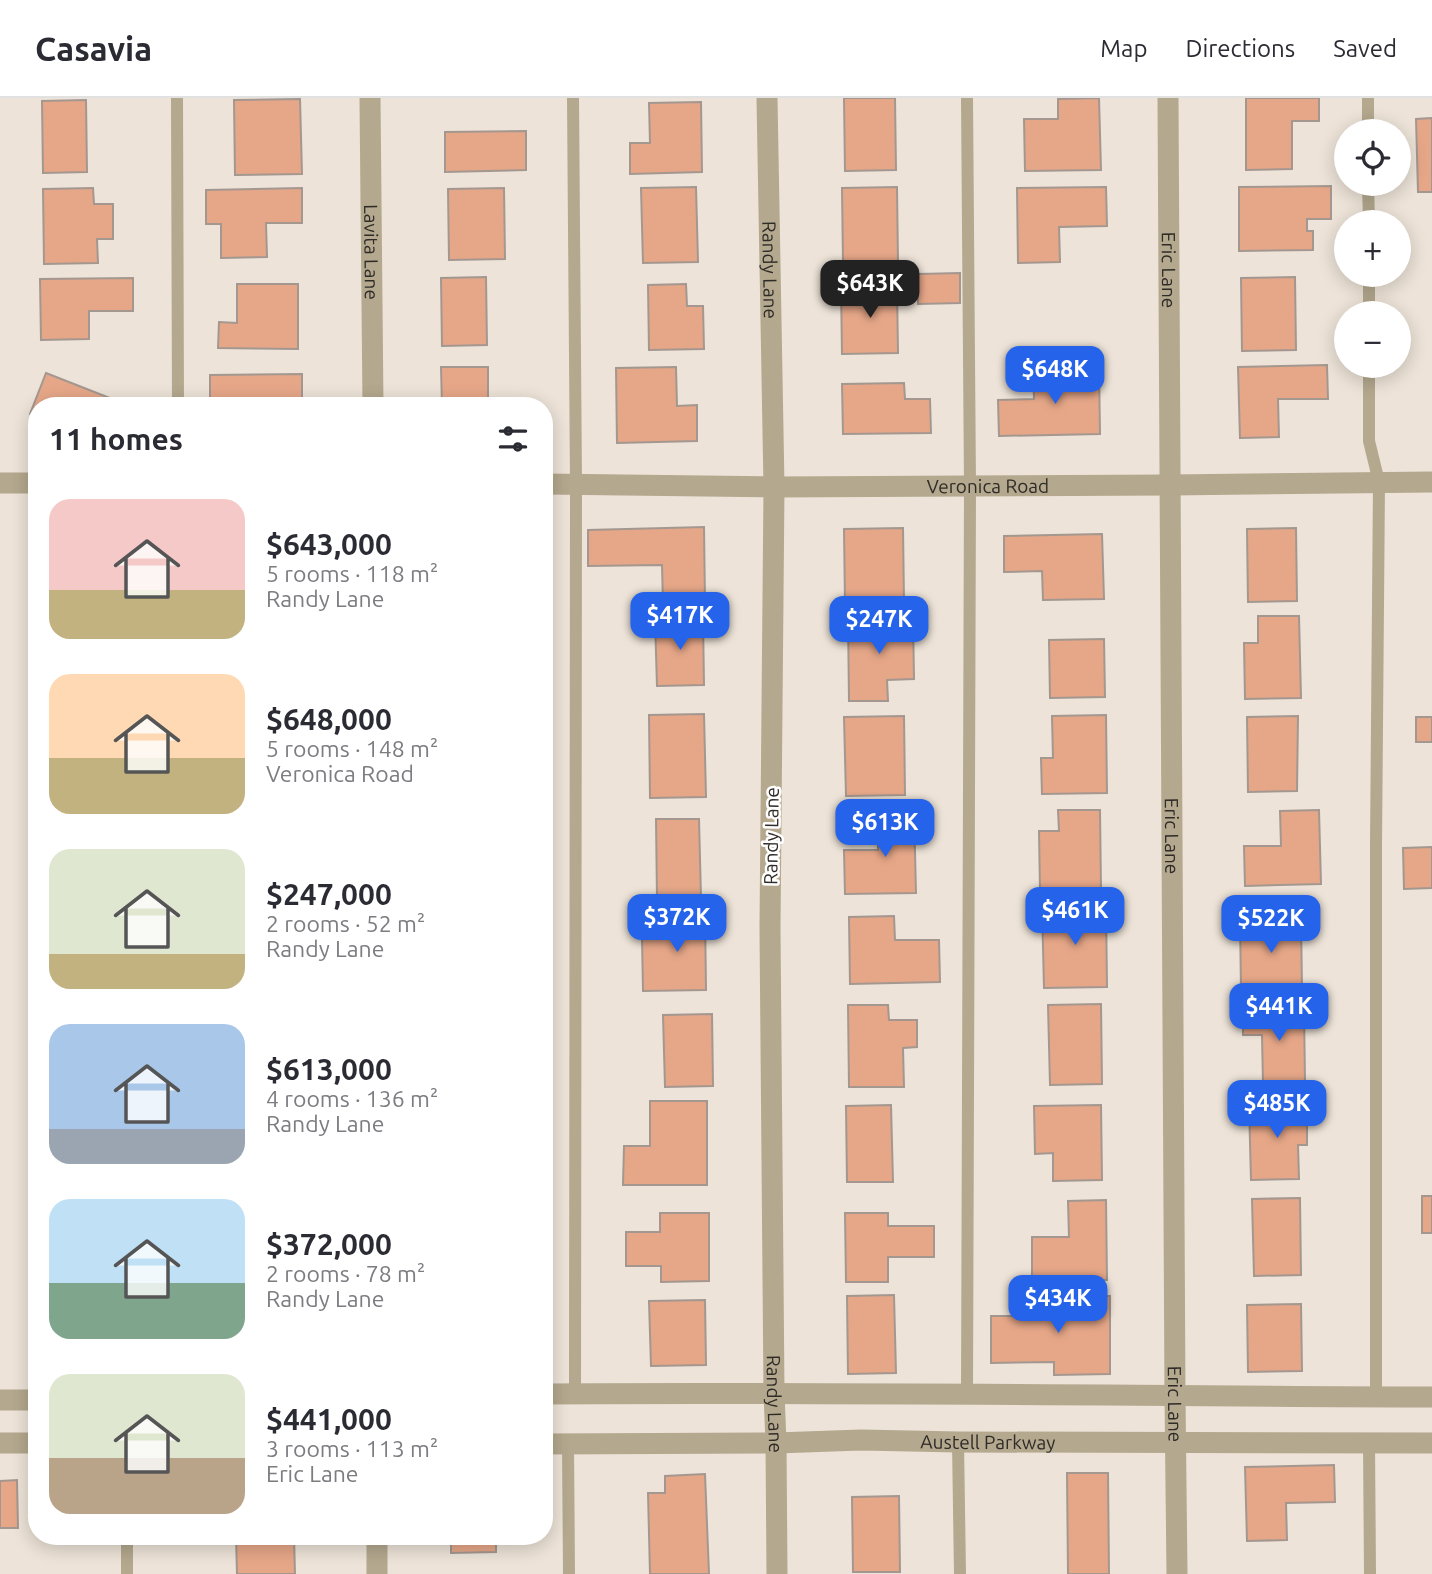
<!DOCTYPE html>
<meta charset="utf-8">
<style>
body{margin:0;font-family:Ubuntu,sans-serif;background:#f7f7f7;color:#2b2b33;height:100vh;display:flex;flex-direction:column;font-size:26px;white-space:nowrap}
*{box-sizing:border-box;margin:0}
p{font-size:23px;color:#7c7c81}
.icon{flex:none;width:38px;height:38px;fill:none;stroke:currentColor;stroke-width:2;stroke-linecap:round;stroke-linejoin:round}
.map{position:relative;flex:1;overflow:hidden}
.panel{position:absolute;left:28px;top:299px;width:525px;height:1148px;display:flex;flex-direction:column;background:#fff;border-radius:28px;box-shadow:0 4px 18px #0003}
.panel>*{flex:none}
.buttons{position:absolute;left:1334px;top:21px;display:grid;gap:14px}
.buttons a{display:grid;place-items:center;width:77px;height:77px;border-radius:50%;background:#fff;box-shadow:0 4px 18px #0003;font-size:35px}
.price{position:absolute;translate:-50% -60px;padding:0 16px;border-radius:14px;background:#2563eb;color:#fff;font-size:23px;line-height:46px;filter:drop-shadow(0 2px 4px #0008)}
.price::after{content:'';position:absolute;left:50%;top:42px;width:21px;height:16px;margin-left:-10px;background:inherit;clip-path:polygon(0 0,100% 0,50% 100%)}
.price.on{background:#222;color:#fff}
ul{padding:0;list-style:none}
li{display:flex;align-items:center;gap:21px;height:175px;padding:0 21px}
li span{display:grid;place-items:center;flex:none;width:196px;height:140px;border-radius:21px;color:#555}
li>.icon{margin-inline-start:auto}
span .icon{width:84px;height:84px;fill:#fffc;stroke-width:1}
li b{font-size:30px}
h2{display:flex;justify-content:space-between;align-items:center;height:84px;padding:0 21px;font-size:30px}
header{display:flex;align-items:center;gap:42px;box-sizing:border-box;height:98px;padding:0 35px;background:#fff;border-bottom:2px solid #e1e1e2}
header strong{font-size:33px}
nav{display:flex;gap:38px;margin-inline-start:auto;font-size:24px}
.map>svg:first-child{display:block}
</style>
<header>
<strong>Casavia</strong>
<nav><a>Map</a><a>Directions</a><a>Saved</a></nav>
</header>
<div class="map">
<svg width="1432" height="1476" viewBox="0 0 1432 1476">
<rect width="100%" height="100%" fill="#ede3d8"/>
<g fill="#e6a788" stroke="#a49790" stroke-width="2">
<path d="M844 0H895L896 72 845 73Z"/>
<path d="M1099 0 1101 72 1025 73 1024 21H1058V1Z"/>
<path d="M1246 0H1319V23H1292V71L1246 72Z"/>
<path d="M300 1 302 76 235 77 234 2Z"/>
<path d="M86 2 87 74 43 75 42 3Z"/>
<path d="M701 4 702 74 630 76V45H650L649 5Z"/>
<path d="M1432 20V94H1418L1416 21Z"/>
<path d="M526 33V72L445 74V34Z"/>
<path d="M1331 88V121H1307V133H1313V152L1239 153V89Z"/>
<path d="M696 89 698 164 643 165 641 90Z"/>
<path d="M897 89 898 164H843L842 90Z"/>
<path d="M1106 89 1107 128 1059 129 1060 164 1018 165 1017 90Z"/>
<path d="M93 90 94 106H113V141H97L98 165 44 166 43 91Z"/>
<path d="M302 90V125H266L267 159 221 160V126H206V92Z"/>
<path d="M504 90 505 161 449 162 448 91Z"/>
<path d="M960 175V205L918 206V176Z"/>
<path d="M486 179 487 247 442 248 441 180Z"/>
<path d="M1295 179 1296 252 1242 253 1241 180Z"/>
<path d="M133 180V213H89V241L41 242 40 181Z"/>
<path d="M237 186H298V251L218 250 219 224 237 225Z"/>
<path d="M686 186 687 208H703L704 251 649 252 648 187Z"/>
<path d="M897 188 898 255 842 256 841 189Z"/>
<path d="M1327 267 1328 301H1278L1279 339 1240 340 1238 269Z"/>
<path d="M441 269H488V308H442Z"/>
<path d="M676 269 677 308 697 307V343L617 345 616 270Z"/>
<path d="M1099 271 1100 336 999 338 998 302 1034 301 1033 272Z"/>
<path d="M46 275 130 308H37V319L30 316Z"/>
<path d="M302 276V308H210V277Z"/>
<path d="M904 285 905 301H930L931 335 843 336 842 286Z"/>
<path d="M704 429 705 505 663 506 662 467 588 468V432Z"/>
<path d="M903 430 904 504 845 505 844 431Z"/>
<path d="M1296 430 1297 503 1248 504 1247 431Z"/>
<path d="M1102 436 1104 501 1043 502 1042 473 1004 474V438Z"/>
<path d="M1258 518H1299L1301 600 1245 601 1244 545H1258Z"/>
<path d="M913 519 914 581 887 582 888 603H849L848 520Z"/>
<path d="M703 521 704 587 657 588 655 522Z"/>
<path d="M1104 541 1105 599 1050 600 1049 542Z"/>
<path d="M704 616 706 699 650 700 649 617Z"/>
<path d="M1106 617 1107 695 1042 696 1041 660H1053L1052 618Z"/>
<path d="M904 618 905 697 846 698 844 619Z"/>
<path d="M1298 618 1297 693 1248 694 1247 619Z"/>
<rect x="1416" y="619" width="16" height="25"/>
<path d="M1058 712H1100L1101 791 1040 792 1039 733H1059Z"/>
<path d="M1319 712 1321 786 1245 788 1244 748H1281L1280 713Z"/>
<path d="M914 713 916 795 845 796 844 752H878V714Z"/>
<path d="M656 721H699L701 800 657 801Z"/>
<path d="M1432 749V790L1404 791 1403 750Z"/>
<path d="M1106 808 1107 889 1044 890 1042 809Z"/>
<path d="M705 813 706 892 643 893 642 840H664V814Z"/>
<path d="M894 818 895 842H939L940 884 850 886 849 819Z"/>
<path d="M1301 821 1302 891 1241 892 1240 822Z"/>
<path d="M1101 906 1102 986 1050 987 1048 907Z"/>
<path d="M848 907H888L889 922H917V949L903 950 904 989H849Z"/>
<path d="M1304 910 1305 985 1263 986 1262 937H1243V911Z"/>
<path d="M712 916 713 988 665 989 663 917Z"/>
<path d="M650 1003H707V1087H623L624 1048H650Z"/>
<path d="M1307 1006V1047H1298L1299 1081 1251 1082 1249 1007Z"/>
<path d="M891 1007 893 1084H847L846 1008Z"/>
<path d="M1101 1007 1102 1082 1053 1083V1055L1035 1056 1034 1008Z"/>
<rect x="1422" y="1098" width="10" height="37"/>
<path d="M1300 1100 1301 1177 1254 1178 1252 1101Z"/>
<path d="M1106 1102 1107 1182H1032V1139H1069L1068 1103Z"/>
<path d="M660 1115H709V1183L661 1184V1168H626V1134H660Z"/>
<path d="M845 1115H888V1128H934V1159H888V1184H846Z"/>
<path d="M894 1197 896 1275 848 1276 847 1198Z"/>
<path d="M1036 1198H1110V1276L1054 1277V1264L991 1265V1218H1037Z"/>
<path d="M705 1202 706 1267 651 1268 649 1203Z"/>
<path d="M1301 1206 1302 1273 1248 1274 1247 1207Z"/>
<path d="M1334 1367 1335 1404 1286 1405 1287 1442 1247 1443 1245 1369Z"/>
<path d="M1067 1375H1108L1109 1476H1068Z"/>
<path d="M705 1376 709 1476H650L648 1395H665V1378Z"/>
<path d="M17 1382 18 1430H0V1383Z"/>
<path d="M899 1398 900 1474H853L852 1399Z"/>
<path d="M236 1438H294L295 1476H237Z"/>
<path d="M451 1438H496V1454L451 1455Z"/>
</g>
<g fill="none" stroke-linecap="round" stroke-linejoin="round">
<g stroke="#b4a88e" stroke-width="12">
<path d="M177 0 178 308"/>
<path d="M573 0 576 386 575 1296"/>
<path d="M967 0 970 388 967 1297"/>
<path d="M1368 0V33"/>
<path d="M1368 86 1369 124"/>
<path d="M1369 177V215"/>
<path d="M1369 268V343L1379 384 1376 748V1299"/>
<path d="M958 1344 960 1476"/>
<path d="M1369 1345 1370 1476"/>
<path d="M568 1346 569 1476"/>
<path d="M127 1438V1476"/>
</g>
<g stroke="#b4a88e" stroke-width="21">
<path id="s1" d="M370 0 373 308"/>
<path id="s2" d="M767 0 774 389 770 830 774 1295 776 1345 777 1476"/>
<path id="s3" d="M1168 0 1175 1299 1177 1476"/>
<path d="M0 385H37"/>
<path id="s4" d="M544 386 774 389 1171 387 1432 384"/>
<path d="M544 1296C840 1294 1136 1298 1432 1299"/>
<path d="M0 1302H37"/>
<path d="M0 1345H37"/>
<path id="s5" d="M544 1346 776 1345 861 1342 958 1344 1432 1345"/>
<path d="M377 1438V1476"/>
</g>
</g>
<g text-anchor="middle" stroke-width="5" stroke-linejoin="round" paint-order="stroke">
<g font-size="19" fill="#2f2b27" stroke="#fff">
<text dy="7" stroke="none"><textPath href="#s1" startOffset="154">Lavita Lane</textPath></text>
<text dy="7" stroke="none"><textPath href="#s2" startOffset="172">Randy Lane</textPath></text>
<text dy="7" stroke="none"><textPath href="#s3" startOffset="172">Eric Lane</textPath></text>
<text dy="7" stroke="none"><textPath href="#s4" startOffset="444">Veronica Road</textPath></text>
<text transform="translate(771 738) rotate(-89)" y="7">Randy Lane</text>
<text dy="7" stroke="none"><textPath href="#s3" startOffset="738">Eric Lane</textPath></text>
<text dy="7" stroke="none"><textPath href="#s2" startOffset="1306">Randy Lane</textPath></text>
<text dy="7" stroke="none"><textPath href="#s3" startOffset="1306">Eric Lane</textPath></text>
<text dy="7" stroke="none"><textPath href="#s5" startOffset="444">Austell Parkway</textPath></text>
</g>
</g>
</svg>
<div class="buttons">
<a><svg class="icon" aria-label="locate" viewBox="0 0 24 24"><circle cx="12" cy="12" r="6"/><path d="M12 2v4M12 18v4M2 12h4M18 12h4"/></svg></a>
<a>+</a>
<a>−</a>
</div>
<b class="price on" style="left:870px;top:222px">$643K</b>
<b class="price" style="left:1055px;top:308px">$648K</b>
<b class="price" style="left:680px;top:554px">$417K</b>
<b class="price" style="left:879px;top:558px">$247K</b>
<b class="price" style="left:885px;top:761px">$613K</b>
<b class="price" style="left:1075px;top:849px">$461K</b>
<b class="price" style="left:677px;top:856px">$372K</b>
<b class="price" style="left:1271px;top:857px">$522K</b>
<b class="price" style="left:1279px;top:945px">$441K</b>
<b class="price" style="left:1277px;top:1042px">$485K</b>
<b class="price" style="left:1058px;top:1237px">$434K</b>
<section class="panel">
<h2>11 homes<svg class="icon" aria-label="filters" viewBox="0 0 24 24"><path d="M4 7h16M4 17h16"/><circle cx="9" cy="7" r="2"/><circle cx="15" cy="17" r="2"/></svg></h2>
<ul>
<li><span style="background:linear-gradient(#f6c9c9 65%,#c2b280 0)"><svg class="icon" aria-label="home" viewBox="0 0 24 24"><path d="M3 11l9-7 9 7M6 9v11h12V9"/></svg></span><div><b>$643,000</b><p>5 rooms · 118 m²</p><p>Randy Lane</p></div></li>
<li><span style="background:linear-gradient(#ffd9b3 60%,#c2b280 0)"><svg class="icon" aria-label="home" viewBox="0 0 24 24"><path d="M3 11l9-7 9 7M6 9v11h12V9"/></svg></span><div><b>$648,000</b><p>5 rooms · 148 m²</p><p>Veronica Road</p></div></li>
<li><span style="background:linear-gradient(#dfe7d0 75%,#c2b280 0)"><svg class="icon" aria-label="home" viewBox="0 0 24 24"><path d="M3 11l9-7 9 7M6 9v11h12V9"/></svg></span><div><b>$247,000</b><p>2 rooms · 52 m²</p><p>Randy Lane</p></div></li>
<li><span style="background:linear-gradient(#a9c7e8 75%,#9aa5b1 0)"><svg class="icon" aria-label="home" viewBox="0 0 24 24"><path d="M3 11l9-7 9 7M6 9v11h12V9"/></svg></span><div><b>$613,000</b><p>4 rooms · 136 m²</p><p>Randy Lane</p></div></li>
<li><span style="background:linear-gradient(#bfe0f5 60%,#7fa58c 0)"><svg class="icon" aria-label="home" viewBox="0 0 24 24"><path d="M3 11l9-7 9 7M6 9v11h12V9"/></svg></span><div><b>$372,000</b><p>2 rooms · 78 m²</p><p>Randy Lane</p></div></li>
<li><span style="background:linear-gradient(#dfe7d0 60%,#b9a48a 0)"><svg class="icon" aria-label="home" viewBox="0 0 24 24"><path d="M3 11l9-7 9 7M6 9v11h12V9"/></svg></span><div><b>$441,000</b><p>3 rooms · 113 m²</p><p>Eric Lane</p></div></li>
</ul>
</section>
</div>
